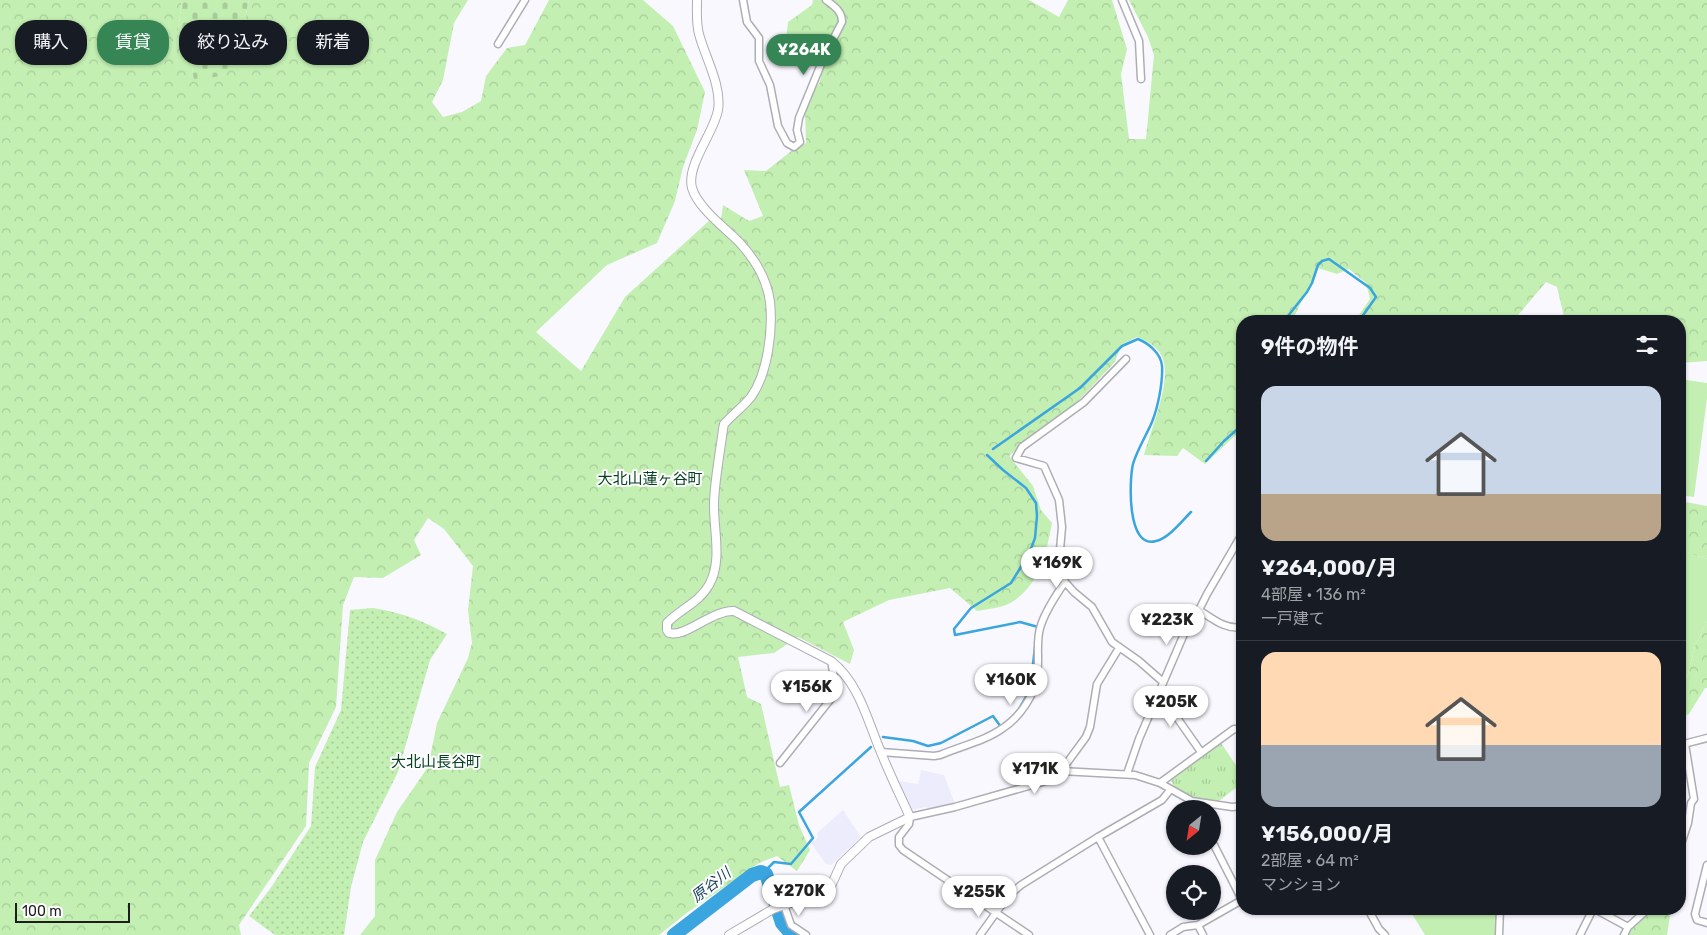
<!DOCTYPE html>
<html lang="ja">
<head>
<meta charset="utf-8">
<style>
	body { margin:0; font-family:Rubik,"Noto Sans JP",sans-serif; background:#242831; color:#f1f3f6; height:100vh; display:flex; flex-direction:column; font-size:19px; white-space:nowrap }
	* { box-sizing:border-box; margin:0 }
	p { font-size:16px; color:#9ea1a6 }
	.icon { flex:none; width:28px; height:28px; fill:none; stroke:currentColor; stroke-width:2; stroke-linecap:round; stroke-linejoin:round }
	.map { position:relative; flex:1; overflow:hidden }
	.details { position:absolute; left:1236px; top:315px; width:450px; height:600px; display:flex; flex-direction:column; background:#171b24; border-radius:20px; box-shadow:0 1px 4px #0004 }
	.details>* { flex:none }
	.hud { position:absolute; left:15px; top:20px; width:475px; height:45px; display:flex; gap:10px }
	.needle { width:32px; rotate:210deg }
	.tools { position:absolute; left:1166px; top:800px; display:grid; gap:10px }
	.tools a { display:grid; place-items:center; width:55px; height:55px; border-radius:50%; background:#171b24; box-shadow:0 1px 4px #0004; font-size:25px }
	.scale { position:absolute; left:15px; bottom:12px; width:115px; box-sizing:border-box; padding-left:5px; border:2px solid #1e1e21; border-top:0; font-size:14px; line-height:18px; white-space:nowrap; color:#1e1e21; -webkit-text-stroke:4px #fff; paint-order:stroke }
	.price { position:absolute; translate:-50% -42px; padding:0 11px; border-radius:18px; background:#fff; color:#222; font-size:16px; line-height:32px; filter:drop-shadow(0 1px 2px #0008) }
	.price::after { content:''; position:absolute; left:50%; top:30px; width:15px; height:11px; margin-left:-8px; background:inherit; clip-path:polygon(0 0,100% 0,50% 100%) }
	.price.on { background:#368555; color:#fff }
	ul { padding:0; list-style:none }
	li { display:grid; align-content:center; gap:10px; height:265px; padding:0 25px }
	li+li { border-top:1px solid #363941 }
	li span { display:grid; place-items:center; height:155px; border-radius:15px; color:#555 }
	li>.icon { margin-inline-start:auto }
	span .icon { width:90px; height:90px; fill:#fffc; stroke-width:1 }
	li b { font-size:21px }
	h2 { display:flex; justify-content:space-between; align-items:center; height:60px; padding:0 25px; font-size:21px }
	.chip { padding:0 18px; border-radius:20px; background:#171b24; box-shadow:0 1px 4px #0004; font-size:18px; line-height:45px }
	.chip.on { background:#368555; color:#fff }
	.map>svg:first-child { display:block }
</style>
</head>
<body>
<div class="map">
<svg width="1707" height="935" viewBox="0 0 1707 935">
	<defs>
		<pattern id="grass-dots" width="8" height="8" patternUnits="userSpaceOnUse" patternTransform="scale(1.25)"><rect width="8" height="8" fill="#c3efb2"/><path d="M2 2h.1M6 6h.1" fill="none" stroke="#a7cc99" stroke-width="1.8" stroke-linecap="round"/></pattern>
		<pattern id="forest-crowns" width="20" height="18" patternUnits="userSpaceOnUse" patternTransform="scale(1.25)"><rect width="20" height="18" fill="#c3efb2"/><path d="M2 6a3 3 0 1 1 6 0M12 15a3 3 0 1 1 6 0" fill="none" stroke="#a7cc99"/></pattern>
		<pattern id="cemetery-stones" width="16" height="16" patternUnits="userSpaceOnUse" patternTransform="scale(1.25)"><rect width="16" height="16" fill="#c3efb2"/><path d="M2 7V4a2 2 0 0 1 4 0v3zM10 15v-3a2 2 0 0 1 4 0v3z" fill="#a7cc99"/></pattern>
		<pattern id="park-tufts" width="24" height="20" patternUnits="userSpaceOnUse" patternTransform="scale(1.25)"><rect width="24" height="20" fill="#c3efb2"/><path d="M3 7l-1-3M5 7V3M7 7l1-3M15 17l-1-3M17 17v-4M19 17l1-3" fill="none" stroke="#a7cc99"/></pattern>
	</defs>
	<rect width="100%" height="100%" fill="#f9f8ff"/>
	<path fill="#edecfc" d="M921,770L944,775L955,804L932,809L925,807L912,810L899,781L918,784Z
		M843,810L861,837L831,865L826,864L811,843L818,838L817,833Z"/>
	<path fill="url(#grass-dots)" d="M373,608C403,613 421,620 447,634L430,660L398,772L363,842L351,887L344,935H275L249,916L270,889L311,826L315,767L341,710L350,610Z"/>
	<path fill="url(#forest-crowns)" d="M0,0H182L177,38L189,47L194,80L237,56L249,0H468L454,23L443,80L432,102L443,117L462,112L481,101L486,76L507,48L525,45L549,0H643L673,26L705,92L697,130L683,167L675,201L657,243L607,265L536,332L581,371L625,297L710,220L721,219L723,205L749,221L763,216L744,170L766,171L790,152L806,143L805,110L810,95L820,82L822,65L828,52L809,43L786,40L788,22L812,5L813,0H1029L1059,17L1068,0H1112L1127,49L1121,74L1129,139H1146L1154,55L1148,37L1129,0H1707V361L1680,363V321H1565L1557,287L1546,282L1513,321H1355L1370,299L1366,283L1349,269L1337,274L1318,268L1292,321H1242V429L1205,464L1183,448L1177,456L1144,455C1151,429 1171,384 1163,359C1159,347 1147,341 1137,337L1121,345L1115,362L1079,400L1009,456L1033,486L1041,510L1052,523C1046,554 1040,584 1012,602C1002,608 988,609 977,611L950,588L889,600L843,622L854,650L850,664L798,637L774,653L738,657L747,697L761,704L780,787L789,785L799,825L810,850L797,871L777,856L759,863L688,912L659,935H360L375,916V860L397,812L428,767L437,723L468,658L472,643L468,610L473,566L444,529L428,518L414,540L421,555L383,578L354,577L343,605L336,707L309,763L306,826L239,925L241,935H0Z
		M1680,501L1707,506V559L1680,551Z
		M1707,621V688H1705L1689,714L1680,717V676L1687,678L1695,646Z
		M1651,909H1658L1670,916L1667,935H1627Z"/>
	<path fill="url(#cemetery-stones)" d="M182,0H249L237,56L225,75L194,81L189,47L177,38Z"/>
	<path fill="url(#park-tufts)" d="M1221,743L1242,774V783L1219,801C1203,799 1177,796 1170,779Z"/>
	<path fill="#c3efb2" d="M1680,379L1707,383V398L1694,497L1680,495Z
		M1680,551L1707,559V621L1695,646L1687,678L1680,676Z
		M1409,909H1497L1496,935H1425Z"/>
	<g fill="none" stroke-linecap="round" stroke-linejoin="round">
		<path stroke="#3ba5df" stroke-width="2.5" d="M1284,321L1307,292L1312,283L1318,265L1322,261L1329,259L1370,288L1376,297L1359,321
			M993,449L1080,388L1122,346L1138,339C1148,343 1161,353 1162,366C1163,382 1158,407 1152,422C1146,436 1137,450 1133,464C1129,481 1127,550 1156,541C1169,538 1182,521 1191,512
			M987,455L1003,470L1026,488L1036,503L1037,516L1035,538L1029,554L1011,583L971,608L954,629L955,635L1020,622L1038,627
			M1206,461L1224,441L1242,425
			M1019,709L1030,690L1035,647
			M883,737L913,741L928,746L941,743L993,716L1001,727
			M764,872L774,862L791,864L813,838L799,812L871,747"/>
		<path stroke="#3ba5df" stroke-width="14" d="M674,935L752,875L761,872L766,874L782,923L792,935"/>
		<defs>
			<path id="minor" d="M743,0L747,22L759,38V61L770,85L778,126L787,143L794,147L800,142L797,130L799,118L824,57L842,22C842,11 834,6 826,0
				M1122,0L1139,41L1141,79
				M498,44L525,0
				M1126,359L1084,402L1022,447L1016,458L1044,466L1059,500L1062,527L1059,561L1060,568L1065,582L1074,592L1092,607L1112,642L1139,661L1163,682
				M1199,610C1213,619 1226,630 1242,627
				M1159,692L1201,752
				M1680,745L1707,738
				M881,752L934,756L940,755C961,746 985,741 1003,728C1020,717 1035,695 1037,675C1040,658 1035,641 1041,625C1046,610 1056,595 1065,582
				M780,763L834,695L836,688L831,661
				M1061,771L1086,737L1090,727L1097,684L1119,648
				M1127,774L1139,739L1184,634L1199,610L1207,594L1242,534
				M1160,783L1234,729L1242,730
				M1098,837L1150,935
				M1212,841L1242,900
				M1680,847L1688,823L1691,803L1694,799L1685,744
				M1707,865L1695,914L1697,920L1707,923
				M784,905L791,925L806,935
				M1368,909L1379,929L1385,935
				M1595,909L1628,927L1648,909
				M1198,925L1203,935
				M980,935L1008,896L1021,885L1098,837L1162,800L1170,790
				M1029,935L903,850L899,845V837L909,824L910,817L955,807L1046,781L1061,771L1135,775L1160,783L1192,801L1232,807L1242,806
				M1170,935L1183,927L1198,925L1242,900
				M1499,935L1500,909
				M1580,935L1593,909
				M1624,935L1628,927"/>
			<path id="tertiary" d="M697,0C697,11 696,23 699,34C705,57 722,86 718,110C714,133 686,165 692,188C698,208 725,228 739,242C754,258 767,279 770,302C773,330 768,373 751,397C743,407 733,414 724,424L723,429C720,453 715,478 714,502C713,528 723,561 709,585C699,603 680,609 667,623V630L669,633C685,638 712,610 734,611L831,661C859,683 867,719 880,750C889,773 900,795 910,817L869,837L841,864L831,886L824,892L773,909L729,935"/>
		</defs>
		<use href="#minor" stroke="#adadb5" stroke-width="9"/>
		<use href="#tertiary" stroke="#adadb5" stroke-width="10"/>
		<use href="#minor" stroke="#fff" stroke-width="6"/>
		<use href="#tertiary" stroke="#fff" stroke-width="8"/>
	</g>
	<g text-anchor="middle" dominant-baseline="central" stroke-width="4" stroke-linejoin="round" paint-order="stroke">
		<g font-size="15" fill="#064222" stroke="#fff">
			<text x="650" y="479">大北山蓮ヶ谷町</text>
			<text x="436" y="762">大北山長谷町</text>
		</g>
		<g font-size="15" font-style="italic" fill="#143f57" stroke="#fff">
			<text transform="translate(711 885) rotate(-38)">原谷川</text>
		</g>
	</g>
</svg>
<div class="tools">
<a><svg class="needle" viewBox="-14 -14 28 28"><path d="M0-13l5 13h-10z" fill="#e53935"/><path d="M0 13l5-13h-10z" fill="#9ea1a6"/></svg></a>
<a><svg class="icon" aria-label="locate" viewBox="0 0 24 24"><circle cx="12" cy="12" r="6"/><path d="M12 2v4M12 18v4M2 12h4M18 12h4"/></svg></a>
</div>
<div class="scale">100 m</div>
<b class="price on" style="left:804px;top:76px">¥264K</b>
<b class="price" style="left:1057px;top:589px">¥169K</b>
<b class="price" style="left:1167px;top:646px">¥223K</b>
<b class="price" style="left:1011px;top:706px">¥160K</b>
<b class="price" style="left:807px;top:713px">¥156K</b>
<b class="price" style="left:1171px;top:728px">¥205K</b>
<b class="price" style="left:1035px;top:795px">¥171K</b>
<b class="price" style="left:799px;top:917px">¥270K</b>
<b class="price" style="left:979px;top:918px">¥255K</b>
<div class="hud">
<a class="chip">購入</a>
<a class="chip on">賃貸</a>
<a class="chip">絞り込み</a>
<a class="chip">新着</a>
</div>
<section class="details">
<h2>9件の物件<svg class="icon" aria-label="filters" viewBox="0 0 24 24"><path d="M4 7h16M4 17h16"/><circle cx="9" cy="7" r="2"/><circle cx="15" cy="17" r="2"/></svg></h2>
<ul>
<li><span style="background:linear-gradient(#c9d6e8 70%,#b9a48a 0)"><svg class="icon" aria-label="home" viewBox="0 0 24 24"><path d="M3 11l9-7 9 7M6 9v11h12V9"/></svg></span><div><b>¥264,000/月</b><p>4部屋 · 136 m²</p><p>一戸建て</p></div></li>
<li><span style="background:linear-gradient(#ffd9b3 60%,#9aa5b1 0)"><svg class="icon" aria-label="home" viewBox="0 0 24 24"><path d="M3 11l9-7 9 7M6 9v11h12V9"/></svg></span><div><b>¥156,000/月</b><p>2部屋 · 64 m²</p><p>マンション</p></div></li>
</ul>
</section>
</div>
</body>
</html>
